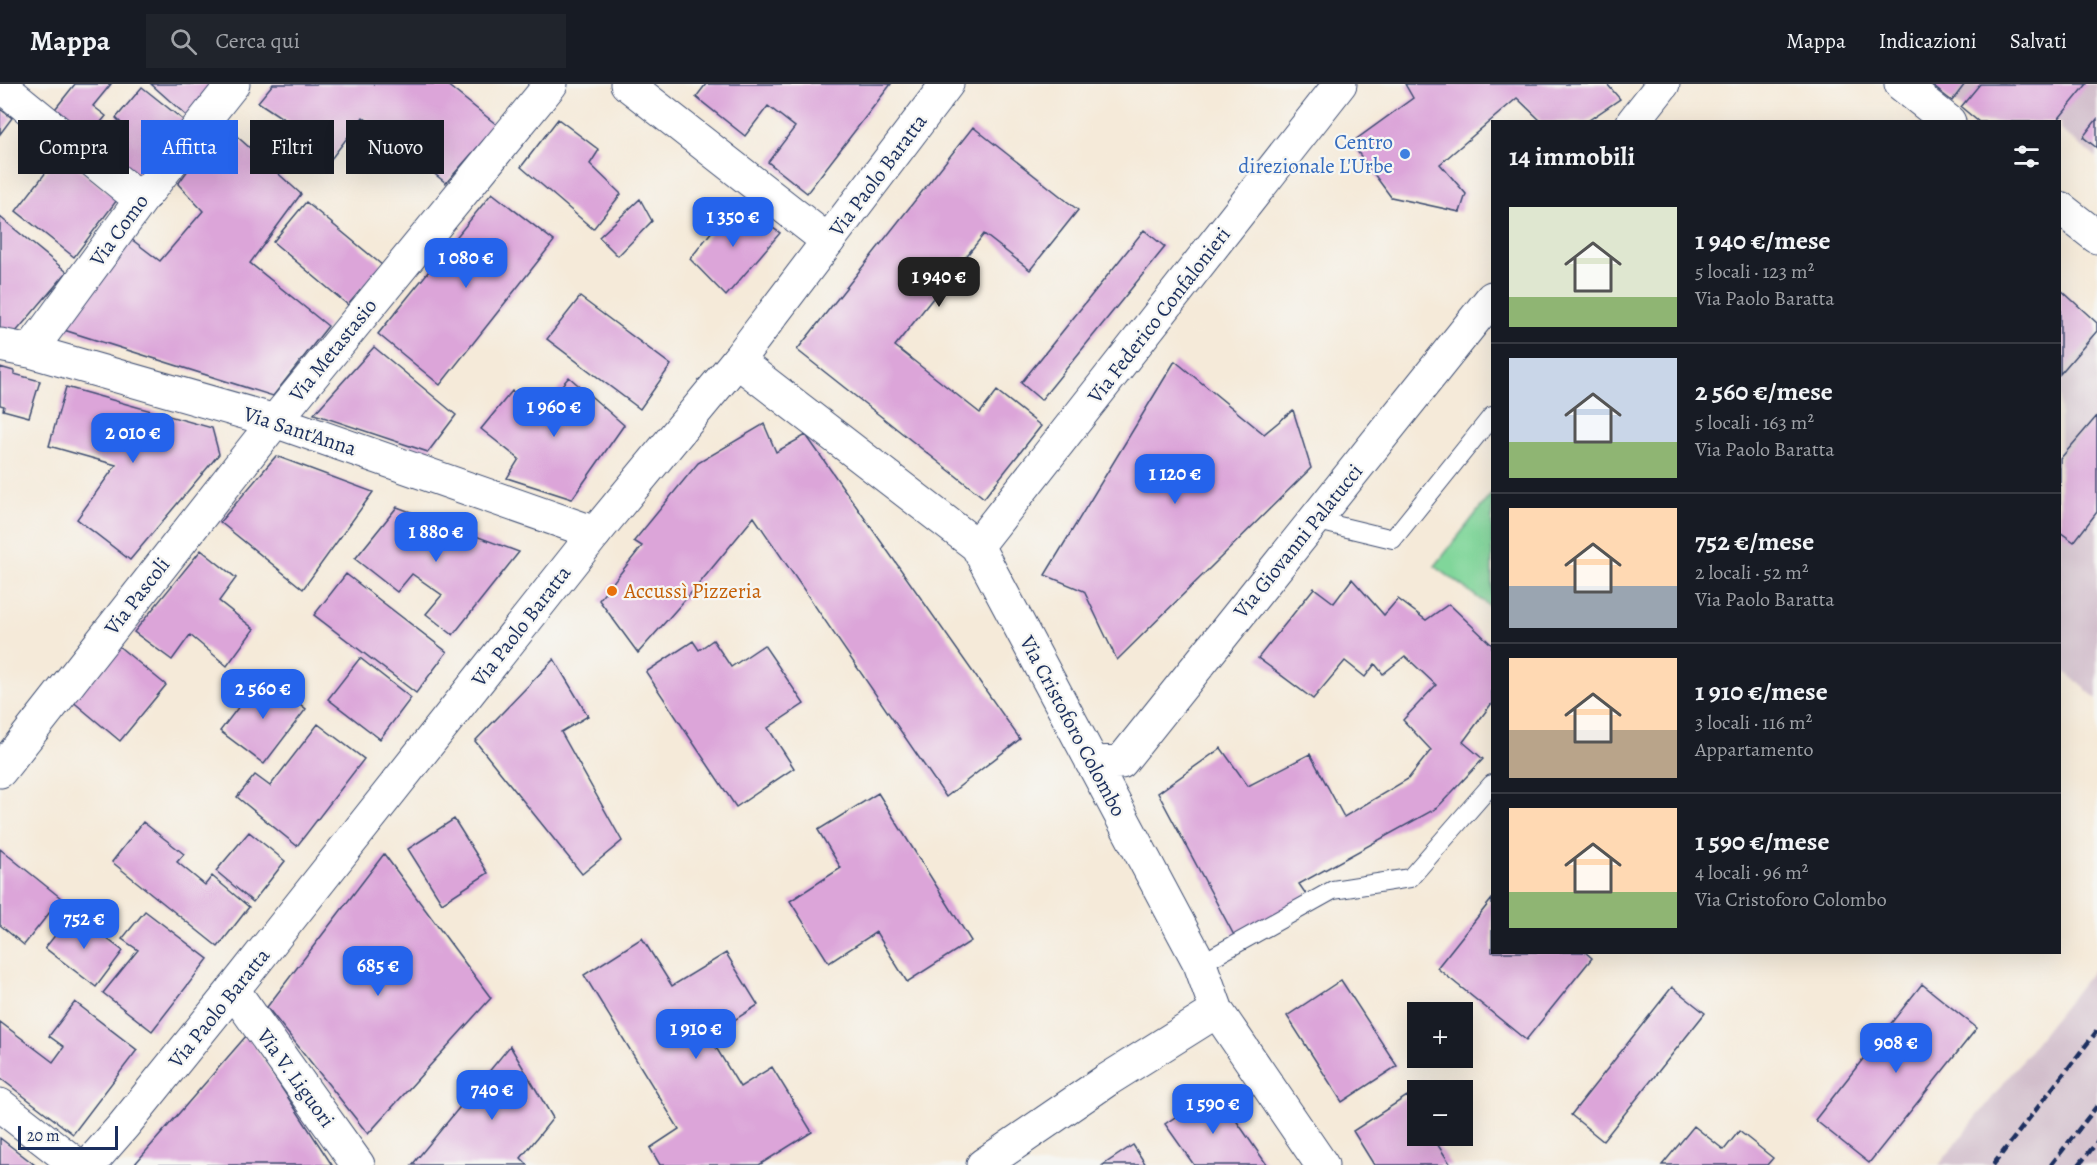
<!DOCTYPE html>
<html lang="it">
<head>
<meta charset="utf-8">
<style>
	body { margin:0; font-family:Alegreya,serif; background:#20242c; color:#f1f3f6; height:100vh; display:flex; flex-direction:column; font-size:22px; white-space:nowrap }
	* { box-sizing:border-box; margin:0 }
	p { font-size:20px; color:#9ea1a6 }
	.icon { flex:none; width:33px; height:33px; fill:none; stroke:currentColor; stroke-width:2; stroke-linecap:round; stroke-linejoin:round }
	.map { position:relative; flex:1; overflow:hidden }
	.sheet { position:absolute; left:1491px; top:36px; width:570px; height:834px; display:flex; flex-direction:column; background:#171b24; border-radius:0px; box-shadow:0 6px 24px #0002 }
	.sheet>* { flex:none }
	.hud { position:absolute; left:18px; top:36px; width:570px; height:54px; display:flex; gap:12px }
	.tools { position:absolute; left:1407px; top:918px; display:grid; gap:12px }
	.tools a { display:grid; place-items:center; width:66px; height:66px; border-radius:0px; background:#171b24; box-shadow:0 6px 24px #0002; font-size:30px }
	.scale { position:absolute; left:18px; bottom:15px; width:100px; box-sizing:border-box; padding-left:6px; border:3px solid #1b2f5e; border-top:0; font-size:16px; line-height:21px; white-space:nowrap; color:#1b2f5e; -webkit-text-stroke:4px #f6f6f2; paint-order:stroke }
	.price { position:absolute; translate:-50% -51px; padding:0 14px; border-radius:12px; background:#2563eb; color:#fff; font-size:20px; line-height:39px; filter:drop-shadow(0 2px 3px #0008) }
	.price::after { content:''; position:absolute; left:50%; top:36px; width:18px; height:14px; margin-left:-9px; background:inherit; clip-path:polygon(0 0,100% 0,50% 100%) }
	.price.on { background:#222; color:#fff }
	ul { padding:0; list-style:none }
	li { display:flex; align-items:center; gap:18px; height:150px; padding:0 18px }
	li+li { border-top:2px solid #363941 }
	li span { display:grid; place-items:center; flex:none; width:168px; height:120px; border-radius:0px; color:#555 }
	li>.icon { margin-inline-start:auto }
	span .icon { width:72px; height:72px; fill:#fffc; stroke-width:1 }
	li b { font-size:26px }
	h2 { display:flex; justify-content:space-between; align-items:center; height:72px; padding:0 18px; font-size:26px }
	.pill { padding:0 21px; border-radius:0px; background:#171b24; box-shadow:0 6px 24px #0002; font-size:21px; line-height:54px }
	.pill.on { background:#2563eb; color:#fff }
	header { display:flex; align-items:center; gap:36px; box-sizing:border-box; height:84px; padding:0 30px; background:#171b24; border-bottom:2px solid #363941 }
	header strong { font-size:28px }
	nav { display:flex; gap:33px; margin-inline-start:auto; font-size:21px }
	.search { width:420px; height:54px; background:#20242c; display:flex; align-items:center; gap:15px; box-sizing:border-box; padding:0 21px; border-radius:0px; color:#9ea1a6; font-size:22px }
	.map>svg:first-child { display:block }
</style>
</head>
<body>
<header>
<strong>Mappa</strong>
<div class="search"><svg class="icon" aria-label="search" viewBox="0 0 24 24"><circle cx="10" cy="10" r="6"/><path d="M15 15l6 6"/></svg>Cerca qui</div>
<nav><a>Mappa</a><a>Indicazioni</a><a>Salvati</a></nav>
</header>
<div class="map">
<svg width="2097" height="1081" viewBox="0 0 2097 1081">
	<rect width="100%" height="100%" fill="#f6f6f2"/>
	<filter id="ink" filterUnits="userSpaceOnUse"><feTurbulence type="fractalNoise" baseFrequency=".0167" numOctaves="2"/><feDisplacementMap in="SourceGraphic" scale="12" xChannelSelector="R" yChannelSelector="G"/><feConvolveMatrix kernelMatrix="1 2 1 2 8 2 1 2 1" color-interpolation-filters="sRGB"/></filter>
	<filter id="wash" filterUnits="userSpaceOnUse"><feTurbulence type="fractalNoise" baseFrequency=".008" numOctaves="4" result="noise"/><feDisplacementMap in="SourceGraphic" scale="24" xChannelSelector="R" yChannelSelector="G"/><feGaussianBlur stdDeviation="1.35" result="paint"/><feColorMatrix in="noise" values="0 0 0 0 0 0 0 0 0 0 0 0 0 0 0 0 0 1.4 0 .05"/><feComposite in="paint" operator="in"/></filter>
	<g filter="url(#wash)">
		<rect width="100%" height="100%" fill="#f5ead9"/>
		<path fill="#d1bdcb" d="M1930,0H2097V74L2060,46V38L1979,37Z
			M2097,247V615L2060,584V290Z
			M2097,881V1081H1939Z"/>
		<path fill="#80d69a" stroke="#4e827c" stroke-width="1.5" d="M1492,409V524L1435,482Z"/>
		<g id="blocks">
			<path fill="#dca5d9" d="M75,0H111L93,22L106,32L86,56L52,29Z
				M151,0H214L188,33Z
				M273,0H446L497,41L446,99L363,33L328,79L304,62L311,53L258,18Z
				M706,0H891L807,109L768,78L795,43L768,22L745,52L696,13Z
				M1405,0H1607L1620,15L1586,38H1542L1517,14L1440,80L1466,110L1460,128L1391,113L1351,59L1413,14Z
				M1930,0H1965L1952,17Z
				M1980,0H2087L2056,38H1979L1961,23Z
				M142,3L187,39L138,96L98,64L121,39L116,34Z
				M0,25L12,34L0,50Z
				M558,35L599,66L590,80L621,110L593,145L521,83Z
				M2097,35V64L2083,53Z
				M222,39L301,110L250,179L328,242L273,312L64,246L131,155L160,177L203,127L178,100Z
				M973,43L1078,126L1030,186L984,150L895,262L980,329L997,307L1041,342L984,414L797,266Z
				M60,70L117,116L74,173L16,127Z
				M492,109L554,157L440,301L378,250Z
				M640,115L652,137L618,172L599,153Z
				M306,118L382,181L348,221L273,158Z
				M735,118L780,149L726,212L690,175Z
				M0,133L67,188L15,249L0,245Z
				M1144,146L1165,163L1041,316L1021,299Z
				M2060,205L2097,239V247L2060,290Z
				M580,213L671,281L640,325L547,255Z
				M374,263L456,331L428,368L314,330Z
				M1175,277L1264,350L1293,326L1311,384L1117,576L1084,507L1045,491Z
				M0,283L14,287V290L40,297L29,333L3,326L4,322L0,321Z
				M569,293L624,341L572,415L507,394L519,375L481,345L512,307L541,325Z
				M66,303L212,344L219,370L130,476L77,435L116,381L49,362Z
				M2097,332V428L2074,458L2060,448V375Z
				M764,340L776,368L806,351L1020,655L946,713L754,433L698,501L638,569L599,516L642,462L634,457L698,379Z
				M276,372L373,408L303,505L220,438Z
				M397,423L519,468L453,551L426,530L442,511L412,490L397,508L355,475Z
				M201,466L236,494L219,517L254,545L227,582L190,551L172,576L134,548Z
				M346,490L447,568L416,609L314,531Z
				M1352,495L1384,531L1398,515L1426,536L1449,520L1492,561V619L1463,658L1483,675L1437,724L1299,800L1308,813L1236,855L1158,709L1221,664L1248,702L1310,670L1344,733L1408,695L1431,666L1403,636L1436,601L1405,572L1383,590L1375,580L1365,593L1345,577L1313,615L1258,574L1314,504L1334,519Z
				M713,556L731,583L764,561L804,620L768,644L794,684L736,723L646,588L693,557L699,566Z
				M116,560L166,601L120,657L71,616Z
				M360,574L411,614L380,655L328,615Z
				M554,575L588,632L561,648L622,757L582,790L475,657Z
				M263,591L306,625L264,680L220,647Z
				M318,640L364,675L297,762L237,713L255,691L270,702Z
				M878,709L971,857L907,898L876,848L829,879L790,817L841,784L818,746Z
				M454,735L488,789L442,819L408,765Z
				M143,738L184,770L177,778L205,801L212,792L249,823L218,863L112,778Z
				M249,748L285,777L253,818L216,787Z
				M0,765L61,814L24,861L0,841Z
				M384,770L491,914L368,1050L267,923Z
				M1492,815V868H1585L1592,874L1526,956L1437,884Z
				M145,827L208,875L152,947L103,909L138,866L122,855Z
				M73,829L123,867L96,903L45,864Z
				M642,854L672,902L726,869L758,921L709,952L740,1003L772,983L812,1048L759,1081H660L650,1064L679,1045L584,891Z
				M1341,896L1397,982L1342,1018L1287,932Z
				M1922,900L1977,944L1869,1079L1815,1036Z
				M1672,903L1705,929L1603,1057L1571,1031Z
				M75,918L137,966L73,1050L0,994V938L53,978L64,963L49,952Z
				M247,951L332,1081H134Z
				M510,962L553,1034L521,1074L528,1081H412Z
				M1215,1006L1267,1081H1194L1165,1040Z
				M1407,1012L1418,1028V1052H1432L1451,1081H1374L1353,1047Z
				M1694,1042L1724,1066L1739,1047L1773,1074L1767,1081H1662Z
				M0,1054L35,1081H0Z
				M1133,1061L1146,1081H1103Z"/>
		</g>
	</g>
	<g filter="url(#ink)">
		<use href="#blocks" fill-opacity="0" stroke="#3c4b70" stroke-width="1.5"/>
		<g fill="none" stroke-linecap="round" stroke-linejoin="round">
			<defs>
				<path id="service" d="M1314,436L1393,455L1492,332
					M1200,880L1333,806L1410,794L1492,700"/>
				<path id="minor" d="M627,0L828,157
					M1901,0L1949,38
					M0,1L141,116
					M1633,38L1663,0
					M2060,124L2097,153
					M0,261L30,267L275,337L595,449
					M30,267L141,116L233,0
					M737,277L977,462L1200,880L1217,927L1322,1081
					M977,462L1340,0
					M1092,679L1121,678L1492,214
					M0,687L275,337L551,0
					M233,906L358,1081
					M983,1081L1107,996L1217,927"/>
				<path id="tertiary" d="M0,1021L77,1081"/>
				<path id="secondary" d="M89,1081L124,1041L233,906L595,449L737,277L947,0"/>
			</defs>
			<use href="#service" stroke="#3c4b70" stroke-width="20"/>
			<use href="#minor" stroke="#3c4b70" stroke-width="35"/>
			<use href="#tertiary" stroke="#3c4b70" stroke-width="35"/>
			<use href="#secondary" stroke="#3c4b70" stroke-width="35"/>
			<use href="#service" stroke="#fff" stroke-width="18"/>
			<use href="#minor" stroke="#fff" stroke-width="33"/>
			<use href="#tertiary" stroke="#fff" stroke-width="33"/>
			<use href="#secondary" stroke="#fff" stroke-width="33"/>
			<path stroke="#1b2f5e" stroke-width="4.5" stroke-dasharray="9 4.5" stroke-linecap="butt" d="M1993,1081L2097,947
				M2051,1081L2097,1022
				M2079,1081L2097,1058"/>
		</g>
	</g>
	<circle fill="#3f7fe0" stroke="#f6f6f2" stroke-width="2" cx="1405" cy="70" r="6"/>
	<circle fill="#e8710a" stroke="#f6f6f2" stroke-width="2" cx="612" cy="507" r="6"/>
	<g text-anchor="middle" dominant-baseline="central" stroke-width="4.5" stroke-linejoin="round" paint-order="stroke">
		<g font-size="21" fill="#366cbe" stroke="#f6f6f2" text-anchor="end">
			<text x="1393" y="58">Centro<tspan x="1393" dy="24">direzionale L'Urbe</tspan></text>
		</g>
		<g font-size="21" fill="#1b2f5e" stroke="#f6f6f2">
			<text transform="translate(878 91) rotate(-53)">Via Paolo Baratta</text>
			<text transform="translate(119 146) rotate(-54)">Via Como</text>
			<text transform="translate(1159 231) rotate(-52)">Via Federico Confalonieri</text>
			<text transform="translate(333 266) rotate(-51)">Via Metastasio</text>
			<text transform="translate(300 347) rotate(18)">Via Sant'Anna</text>
			<text transform="translate(1298 457) rotate(-51)">Via Giovanni Palatucci</text>
			<text transform="translate(137 512) rotate(-52)">Via Pascoli</text>
			<text transform="translate(521 542) rotate(-52)">Via Paolo Baratta</text>
			<text transform="translate(1073 642) rotate(62)">Via Cristoforo Colombo</text>
			<text transform="translate(219 924) rotate(-51)">Via Paolo Baratta</text>
			<text transform="translate(296 994) rotate(54)">Via V. Liguori</text>
		</g>
		<g font-size="21" fill="#c56008" stroke="#f6f6f2" text-anchor="start">
			<text x="624" y="507">Accussì Pizzeria</text>
		</g>
	</g>
</svg>
<div class="tools">
<a>+</a>
<a>−</a>
</div>
<div class="scale">20 m</div>
<b class="price" style="left:733px;top:164px">1 350 €</b>
<b class="price" style="left:466px;top:205px">1 080 €</b>
<b class="price on" style="left:939px;top:224px">1 940 €</b>
<b class="price" style="left:554px;top:354px">1 960 €</b>
<b class="price" style="left:133px;top:380px">2 010 €</b>
<b class="price" style="left:1175px;top:421px">1 120 €</b>
<b class="price" style="left:436px;top:479px">1 880 €</b>
<b class="price" style="left:263px;top:636px">2 560 €</b>
<b class="price" style="left:84px;top:866px">752 €</b>
<b class="price" style="left:378px;top:913px">685 €</b>
<b class="price" style="left:696px;top:976px">1 910 €</b>
<b class="price" style="left:1896px;top:990px">908 €</b>
<b class="price" style="left:492px;top:1037px">740 €</b>
<b class="price" style="left:1213px;top:1051px">1 590 €</b>
<div class="hud">
<a class="pill">Compra</a>
<a class="pill on">Affitta</a>
<a class="pill">Filtri</a>
<a class="pill">Nuovo</a>
</div>
<section class="sheet">
<h2>14 immobili<svg class="icon" aria-label="filters" viewBox="0 0 24 24"><path d="M4 7h16M4 17h16"/><circle cx="9" cy="7" r="2"/><circle cx="15" cy="17" r="2"/></svg></h2>
<ul>
<li><span style="background:linear-gradient(#dfe7d0 75%,#8fb573 0)"><svg class="icon" aria-label="home" viewBox="0 0 24 24"><path d="M3 11l9-7 9 7M6 9v11h12V9"/></svg></span><div><b>1 940 €/mese</b><p>5 locali · 123 m²</p><p>Via Paolo Baratta</p></div></li>
<li><span style="background:linear-gradient(#c9d6e8 70%,#8fb573 0)"><svg class="icon" aria-label="home" viewBox="0 0 24 24"><path d="M3 11l9-7 9 7M6 9v11h12V9"/></svg></span><div><b>2 560 €/mese</b><p>5 locali · 163 m²</p><p>Via Paolo Baratta</p></div></li>
<li><span style="background:linear-gradient(#ffd9b3 65%,#9aa5b1 0)"><svg class="icon" aria-label="home" viewBox="0 0 24 24"><path d="M3 11l9-7 9 7M6 9v11h12V9"/></svg></span><div><b>752 €/mese</b><p>2 locali · 52 m²</p><p>Via Paolo Baratta</p></div></li>
<li><span style="background:linear-gradient(#ffd9b3 60%,#b9a48a 0)"><svg class="icon" aria-label="home" viewBox="0 0 24 24"><path d="M3 11l9-7 9 7M6 9v11h12V9"/></svg></span><div><b>1 910 €/mese</b><p>3 locali · 116 m²</p><p>Appartamento</p></div></li>
<li><span style="background:linear-gradient(#ffd9b3 70%,#8fb573 0)"><svg class="icon" aria-label="home" viewBox="0 0 24 24"><path d="M3 11l9-7 9 7M6 9v11h12V9"/></svg></span><div><b>1 590 €/mese</b><p>4 locali · 96 m²</p><p>Via Cristoforo Colombo</p></div></li>
</ul>
</section>
</div>
</body>
</html>
